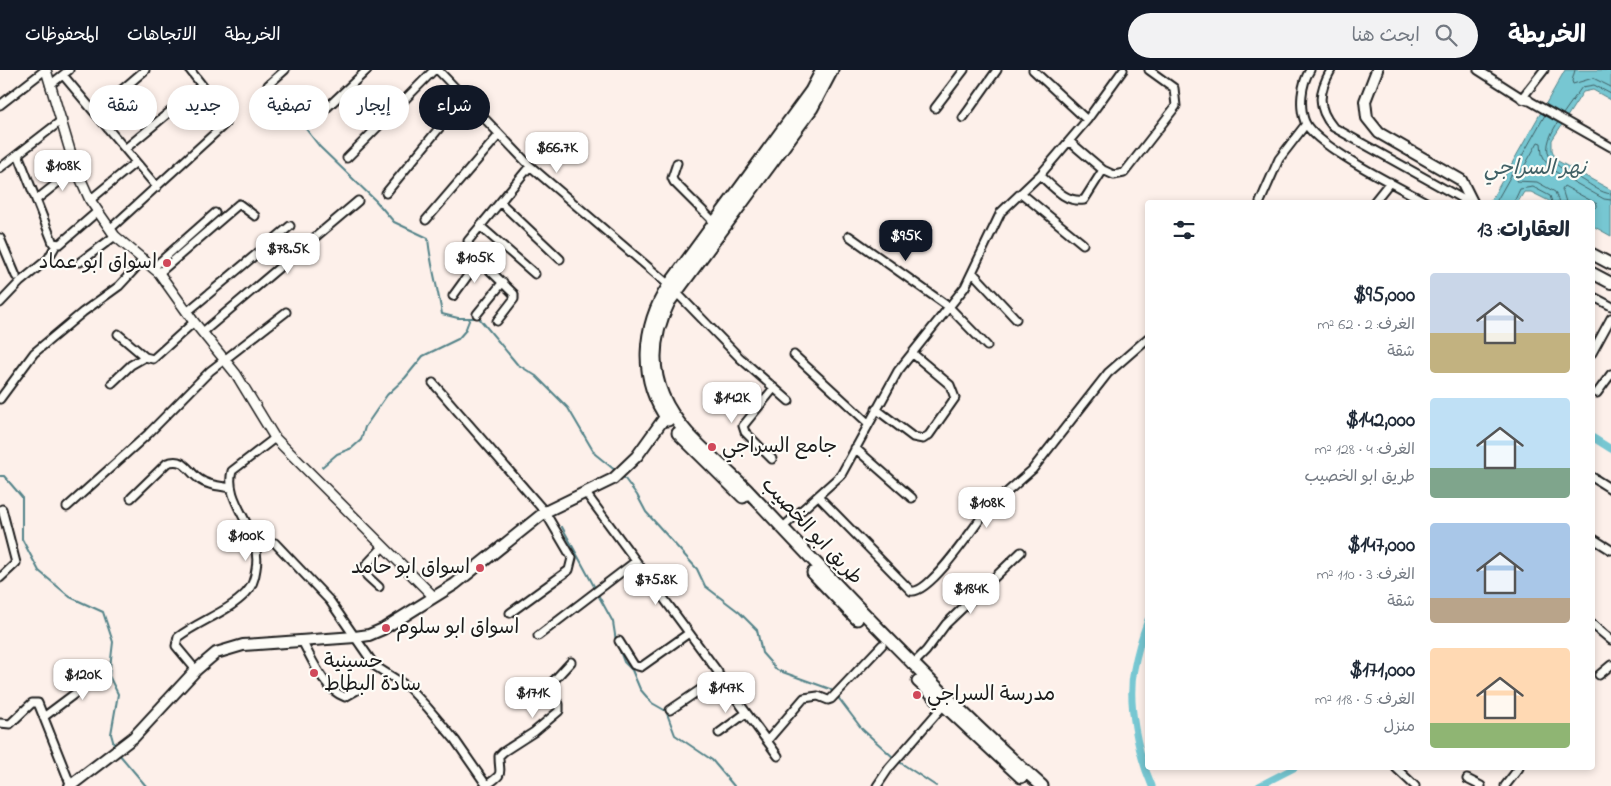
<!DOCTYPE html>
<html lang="ar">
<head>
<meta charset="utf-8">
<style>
	body { margin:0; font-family:"Indie Flower","Playpen Sans Arabic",sans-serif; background:#f2f2f3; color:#1f2937; direction:rtl; height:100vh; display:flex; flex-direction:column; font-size:19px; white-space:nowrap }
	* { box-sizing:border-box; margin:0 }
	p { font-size:16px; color:#747a83 }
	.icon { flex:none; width:28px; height:28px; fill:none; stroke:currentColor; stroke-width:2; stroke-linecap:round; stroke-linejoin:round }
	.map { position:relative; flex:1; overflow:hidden; direction:ltr }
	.side { position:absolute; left:1145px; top:130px; width:450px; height:570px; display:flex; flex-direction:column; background:#fff; border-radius:5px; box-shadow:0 2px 8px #0003; direction:rtl }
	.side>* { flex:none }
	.top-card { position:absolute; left:15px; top:15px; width:475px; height:45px; direction:rtl; display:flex; gap:10px }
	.price { position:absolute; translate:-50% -42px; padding:0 11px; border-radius:10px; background:#fff; color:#222; font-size:16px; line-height:32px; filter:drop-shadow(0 1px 2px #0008) }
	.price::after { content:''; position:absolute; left:50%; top:30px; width:15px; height:11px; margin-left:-8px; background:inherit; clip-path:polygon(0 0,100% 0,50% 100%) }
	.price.active { background:#111827; color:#fff }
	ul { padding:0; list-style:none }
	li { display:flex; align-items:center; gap:15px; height:125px; padding:0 25px }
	li span { display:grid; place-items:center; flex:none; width:140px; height:100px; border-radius:5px; color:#555 }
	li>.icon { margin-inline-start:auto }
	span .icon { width:60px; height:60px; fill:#fffc; stroke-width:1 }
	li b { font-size:21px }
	h2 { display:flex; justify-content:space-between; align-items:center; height:60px; padding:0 25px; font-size:21px }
	.chip { padding:0 18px; border-radius:22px; background:#fff; box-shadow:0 2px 8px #0003; font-size:18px; line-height:45px }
	.chip.active { background:#111827; color:#fff }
	header { display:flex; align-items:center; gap:30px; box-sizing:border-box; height:70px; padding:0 25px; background:#111827; color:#fff }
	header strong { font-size:24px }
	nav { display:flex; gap:28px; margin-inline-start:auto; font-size:18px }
	.search { width:350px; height:45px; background:#f2f2f3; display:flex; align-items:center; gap:12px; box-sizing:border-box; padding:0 18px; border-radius:28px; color:#747a83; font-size:19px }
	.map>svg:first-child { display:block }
</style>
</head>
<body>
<header>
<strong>الخريطة</strong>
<div class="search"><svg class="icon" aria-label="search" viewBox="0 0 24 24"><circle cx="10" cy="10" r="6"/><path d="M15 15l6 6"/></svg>ابحث هنا</div>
<nav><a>الخريطة</a><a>الاتجاهات</a><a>المحفوظات</a></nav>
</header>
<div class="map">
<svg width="1611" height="716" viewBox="0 0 1611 716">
	<rect width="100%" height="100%" fill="#fdf0ea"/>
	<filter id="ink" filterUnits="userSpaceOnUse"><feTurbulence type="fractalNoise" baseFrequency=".02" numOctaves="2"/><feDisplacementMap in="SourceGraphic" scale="10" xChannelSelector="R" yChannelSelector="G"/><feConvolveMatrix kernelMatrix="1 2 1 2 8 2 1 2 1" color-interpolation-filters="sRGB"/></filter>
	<g filter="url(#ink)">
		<path fill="#77c7d2" stroke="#538389" d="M1565,0H1611V30L1593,20L1583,22L1552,70V80L1556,90L1611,120V166L1593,156L1592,132H1551L1531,122H1524L1518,132H1490Z"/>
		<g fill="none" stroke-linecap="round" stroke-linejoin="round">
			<path stroke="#406065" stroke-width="1" d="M1575,0L1572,11L1573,14L1593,8L1611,17
				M1563,44L1582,17L1594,15L1611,24
				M1558,52C1535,88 1553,94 1583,110C1591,115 1601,123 1611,124
				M1496,132L1545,45
				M1514,132L1520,119L1533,117L1550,126L1552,132
				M1559,132L1555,122L1537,112L1516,111L1538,72L1541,73L1542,84L1549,98L1604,129L1611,130
				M1566,132L1562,119L1564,116L1597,134V137L1592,138"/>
			<path stroke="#538389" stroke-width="2" d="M285,41L306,59L320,77L376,131L394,152L428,168C430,193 438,219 442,244L458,248H479L517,294L536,306L568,338L595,384L616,401
				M322,397L337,384L352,378L361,370L365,357L387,325L405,308L423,286L458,269L465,261L470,248
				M622,405L637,425L646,442L697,499L705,516L739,542L757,560L762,583L777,600L830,619L834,623
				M0,406H4L22,427V469L39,501L70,527L103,542L113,572L109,606L118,624L111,664L115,678
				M562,457L595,518
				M597,523L613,552L616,571L624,592L632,600L640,619L652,633L666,641L675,665L712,690L734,716
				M837,626L862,659L894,688
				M119,684L146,716
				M898,691L936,716"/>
			<path stroke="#77c7d2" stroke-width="7" d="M1592,367L1611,379
				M1148,550C1142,566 1137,582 1134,599C1127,633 1138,684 1152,716
				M1259,716L1294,698"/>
			<defs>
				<path id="minor" d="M438,0L530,96L669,215
					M1033,0L1087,50
					M1310,0C1301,14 1299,37 1305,52C1316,77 1401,118 1426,132
					M1331,0C1319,21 1316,37 1333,57L1468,132
					M1478,0L1522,28L1544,0
					M63,5L157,117
					M50,15L69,0
					M268,15L285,0
					M1528,30L1611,77
					M0,35L45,0
					M935,38L964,0
					M95,43L145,0
					M316,48L367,0
					M963,48L997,0
					M1069,71L1103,100L1114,105L1124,103L1176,36L1174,18L1149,0
					M125,79L202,15
					M18,84L53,173L60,174L98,141
					M347,88L434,0
					M677,93L672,108L674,112L715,153
					M0,98L62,50
					M1040,105C1053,117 1066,133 1084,130L1103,100
					M386,123L463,29
					M1021,123L1083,174
					M36,130L76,98
					M90,130L136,92
					M1260,132L1279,89L1306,54
					M1374,132L1390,112
					M501,133L560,189
					M426,150L498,66
					M480,156L535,204
					M110,159L225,54L226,46L190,0
					M849,166L949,237L987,276
					M0,168L16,206
					M80,192L115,166
					M154,197L215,143
					M159,203L239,134L255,146
					M973,203L1016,249
					M675,221L740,288L789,331
					M453,226L479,190
					M1592,226L1611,236
					M0,233L20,212L48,189L56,175
					M187,242L290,156
					M477,244L503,212
					M497,251L514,229V224L470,181L468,171L530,96
					M203,262L358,131
					M118,264L145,287L153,289L194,252
					M1592,283L1611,248
					M794,285L868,353
					M112,313L131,295L145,287
					M433,313L545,442L572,488L569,500L510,543
					M1597,323L1611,304
					M0,329L34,283L83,242L119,216L144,189
					M876,339L913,367L923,369L929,365L955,328L950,315L912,283
					M855,378L912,428
					M772,389L745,362L743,356L774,318
					M1592,407L1611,419
					M585,422L718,602L716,609L670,640
					M819,427L911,521C931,525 981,446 994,430L1006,423L1032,400L1108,303L1148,268
					M131,428L167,393C184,387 187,400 199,409C208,416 221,416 231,418
					M67,437L148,364L210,301L286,242
					M782,458L841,405L898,301L965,217L1001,142L1040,105L1087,50L1123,0
					M1592,468L1611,480
					M275,473L330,531L375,596L408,617L427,637L455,670L487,716
					M0,508L16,493L2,439
					M379,517L367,506L366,495L383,477
					M1592,554L1611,570
					M538,566L636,491
					M302,571C312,589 324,620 345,627L359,619
					M619,571L634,595L641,597L689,563
					M912,595L926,581L946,554L1021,482
					M196,600L176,576L178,567C199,551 228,542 246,523C252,517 255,507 256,499C263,459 223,433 232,401L275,368
					M718,604L778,686
					M1599,605L1611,595
					M45,646L97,607L103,599
					M0,653L10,654L32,633H38L71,716
					M719,663L746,643
					M767,671L804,628L818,626L828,630L831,629L882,575
					M1396,698L1415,716
					M1467,709L1481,716
					M487,715C505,702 499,706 499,686L503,682L534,662L559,641V634L547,622V618L571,592
					M877,716L889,698L943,636
					M1505,716L1519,698"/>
				<path id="tertiary" d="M46,0L74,94L90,130L115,166L159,203L194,252L236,304L275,368L433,526
					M1522,28L1528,30"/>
				<path id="secondary" d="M1377,0L1365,31L1367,48L1379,63L1461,110L1472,132
					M1592,184L1611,194
					M1592,203L1611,213
					M70,716L134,667L196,600L216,583L243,575L355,567L369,565L383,559L455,514L545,442L613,409L637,386L665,347"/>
				<path id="primary" d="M832,0L812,38L669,232C654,262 650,295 663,326C679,364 718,390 746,419C842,521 937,623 1042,716
					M668,350C638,309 642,256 669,215L811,21L822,0
					M678,363L743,427
					M813,503L857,549
					M918,611L1021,707"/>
			</defs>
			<use href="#minor" stroke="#1c1c1c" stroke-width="11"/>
			<use href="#tertiary" stroke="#1c1c1c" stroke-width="12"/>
			<use href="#secondary" stroke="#1c1c1c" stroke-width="14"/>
			<use href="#primary" stroke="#1c1c1c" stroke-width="15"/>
			<use href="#minor" stroke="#fdfcf7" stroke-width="7"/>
			<use href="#tertiary" stroke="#fdfcf7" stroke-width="9"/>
			<use href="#secondary" stroke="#fdfcf7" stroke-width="10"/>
			<use href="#primary" stroke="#fdfcf7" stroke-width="11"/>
		</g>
	</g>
	<g fill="#d1495b" stroke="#fdfcf7" stroke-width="2">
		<circle cx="167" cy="193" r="5"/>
		<circle cx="712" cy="377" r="5"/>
		<circle cx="480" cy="498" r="5"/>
		<circle cx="386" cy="558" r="5"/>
		<circle cx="314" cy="603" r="5"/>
		<circle cx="917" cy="625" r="5"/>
	</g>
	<g text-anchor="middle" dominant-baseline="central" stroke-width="4.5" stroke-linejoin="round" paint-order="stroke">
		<g font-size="20" fill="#1c1c1c" stroke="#fdfcf7" text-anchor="start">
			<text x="157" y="193" text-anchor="end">اسواق ابو عماد</text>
			<text x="722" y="377">جامع السراجي</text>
			<text x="470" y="498" text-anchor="end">اسواق ابو حامد</text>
			<text x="396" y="558">اسواق ابو سلوم</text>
			<text x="324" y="592">حسينية<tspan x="324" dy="23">سادة البطاط</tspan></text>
			<text x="927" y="625">مدرسة السراجي</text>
		</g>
		<g font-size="20" fill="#1c1c1c" stroke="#fdfcf7">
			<text transform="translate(811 462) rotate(47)">طريق ابو الخصيب</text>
		</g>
		<g font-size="21" font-style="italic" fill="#406065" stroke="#fdfcf7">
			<text x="1535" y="99">نهر السراجي</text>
		</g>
	</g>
</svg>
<b class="price" style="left:557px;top:104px">$66.7K</b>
<b class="price" style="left:63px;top:122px">$108K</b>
<b class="price active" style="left:906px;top:192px">$95K</b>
<b class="price" style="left:288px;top:205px">$78.5K</b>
<b class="price" style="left:475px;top:214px">$105K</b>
<b class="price" style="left:732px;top:354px">$142K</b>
<b class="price" style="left:987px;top:459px">$108K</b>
<b class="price" style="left:246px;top:492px">$100K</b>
<b class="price" style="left:656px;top:536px">$75.8K</b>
<b class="price" style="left:971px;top:545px">$184K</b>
<b class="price" style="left:83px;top:631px">$120K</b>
<b class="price" style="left:726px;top:644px">$147K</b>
<b class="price" style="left:533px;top:649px">$171K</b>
<div class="top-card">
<a class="chip active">شراء</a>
<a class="chip">إيجار</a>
<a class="chip">تصفية</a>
<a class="chip">جديد</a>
<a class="chip">شقة</a>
</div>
<section class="side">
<h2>العقارات: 13<svg class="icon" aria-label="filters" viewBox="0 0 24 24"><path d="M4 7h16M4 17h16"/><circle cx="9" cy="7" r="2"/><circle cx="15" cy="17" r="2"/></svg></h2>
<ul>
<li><span style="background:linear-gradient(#c9d6e8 60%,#c2b280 0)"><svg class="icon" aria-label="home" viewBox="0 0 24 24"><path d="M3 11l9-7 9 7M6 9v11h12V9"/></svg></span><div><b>$95,000</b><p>الغرف: 2 · 62 m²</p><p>شقة</p></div></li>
<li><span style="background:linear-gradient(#bfe0f5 70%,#7fa58c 0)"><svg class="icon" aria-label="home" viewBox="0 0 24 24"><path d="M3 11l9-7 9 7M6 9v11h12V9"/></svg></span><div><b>$142,000</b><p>الغرف: 4 · 128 m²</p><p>طريق ابو الخصيب</p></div></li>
<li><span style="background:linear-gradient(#a9c7e8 75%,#b9a48a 0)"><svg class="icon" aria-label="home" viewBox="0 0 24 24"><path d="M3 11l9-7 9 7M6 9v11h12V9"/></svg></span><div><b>$147,000</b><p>الغرف: 3 · 110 m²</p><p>شقة</p></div></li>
<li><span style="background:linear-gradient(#ffd9b3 75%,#8fb573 0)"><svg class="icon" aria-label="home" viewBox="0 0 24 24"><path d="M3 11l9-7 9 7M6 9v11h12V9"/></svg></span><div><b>$171,000</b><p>الغرف: 5 · 118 m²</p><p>منزل</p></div></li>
</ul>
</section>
</div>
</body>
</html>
